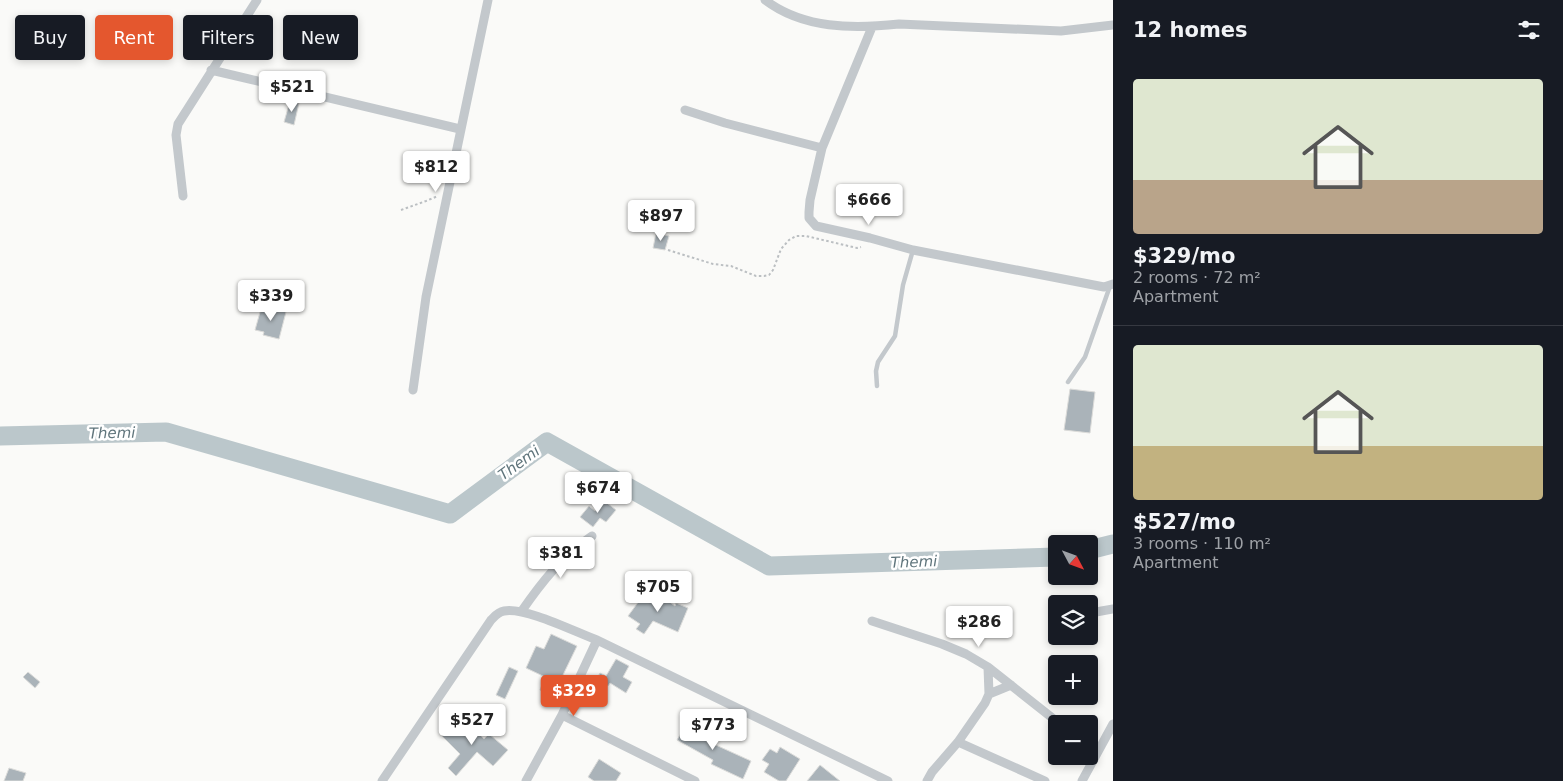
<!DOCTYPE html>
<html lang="en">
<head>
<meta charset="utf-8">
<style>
	body { margin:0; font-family:"DejaVu Sans",sans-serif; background:#242831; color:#f1f3f6; height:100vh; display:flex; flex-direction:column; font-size:19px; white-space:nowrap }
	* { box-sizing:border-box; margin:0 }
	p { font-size:16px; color:#9ea1a6 }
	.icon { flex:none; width:28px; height:28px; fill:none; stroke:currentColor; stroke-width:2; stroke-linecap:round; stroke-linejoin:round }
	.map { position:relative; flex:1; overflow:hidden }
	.details { display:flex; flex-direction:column; background:#171b24; width:450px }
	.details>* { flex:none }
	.hud { position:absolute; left:15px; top:15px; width:475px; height:45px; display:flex; gap:10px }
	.needle { width:32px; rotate:131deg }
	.tools { position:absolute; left:1048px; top:535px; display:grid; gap:10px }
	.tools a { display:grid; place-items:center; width:50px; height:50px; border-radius:5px; background:#171b24; box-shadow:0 2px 8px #0003; font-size:25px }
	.price { position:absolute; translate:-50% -42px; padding:0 11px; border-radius:5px; background:#fff; color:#222; font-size:16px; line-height:32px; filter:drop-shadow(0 1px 2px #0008) }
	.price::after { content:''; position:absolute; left:50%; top:30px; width:15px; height:11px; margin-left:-8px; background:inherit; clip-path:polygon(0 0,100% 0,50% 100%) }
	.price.active { background:#e4572e; color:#fff }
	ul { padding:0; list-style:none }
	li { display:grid; align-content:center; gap:10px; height:265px; padding:0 20px }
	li+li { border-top:1px solid #363941 }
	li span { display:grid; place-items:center; height:155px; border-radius:5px; color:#555 }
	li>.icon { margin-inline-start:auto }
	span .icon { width:90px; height:90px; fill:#fffc; stroke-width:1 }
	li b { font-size:21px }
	h2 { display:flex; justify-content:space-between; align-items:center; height:60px; padding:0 20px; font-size:21px }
	.chip { padding:0 18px; border-radius:5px; background:#171b24; box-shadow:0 2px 8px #0003; font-size:18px; line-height:45px }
	.chip.active { background:#e4572e; color:#fff }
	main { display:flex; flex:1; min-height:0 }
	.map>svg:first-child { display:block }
</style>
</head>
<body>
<main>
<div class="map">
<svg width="1113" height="781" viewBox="0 0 1113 781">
	<rect width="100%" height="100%" fill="#fafaf8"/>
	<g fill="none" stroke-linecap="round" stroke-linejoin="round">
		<path stroke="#bbc7cb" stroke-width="19" d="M0,436L166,432L450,514L547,442L769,566L1056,557
			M1089,550L1113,544"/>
	</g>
	<path fill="#aab3b9" stroke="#dcdcda" d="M290,101L299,103L294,125L284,122Z
		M656,233L669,236L665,250L653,248Z
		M262,305L286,312L279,339L263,335L264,332L255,330Z
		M1070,389L1095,392L1090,433L1064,430Z
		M603,500L616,510L606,522L600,518L593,527L580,517L589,506L595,511Z
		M655,591L675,606L676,603L688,608L678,632L653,621L644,634L636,629L640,624L628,616L645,593L650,597Z
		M551,634L577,646L562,677L565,679L557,697L540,690L545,677L526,668L536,646L544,649Z
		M616,659L629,666L623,677L632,682L626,693L610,683L608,686L596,680L600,673L606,676Z
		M509,667L518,671L505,699L496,695Z
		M28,672L40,682L35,688L23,677Z
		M457,721L462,726L467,722L484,739L489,734L508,750L493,766L477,752L456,776L448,768L460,754L442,736Z
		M688,721L711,733L707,741L751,761L743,779L711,764L713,760L677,740Z
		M780,747L800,759L786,781H779L764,772L769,764L762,760L770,749L777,753Z
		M599,759L621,773L616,781H594L588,777Z
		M820,765L840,781H807Z
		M9,768L26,773L23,781H4Z"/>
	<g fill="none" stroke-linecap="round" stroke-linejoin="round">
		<path stroke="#bbbfc2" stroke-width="2" stroke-dasharray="2.5 2.5" stroke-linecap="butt" d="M401,210L426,201L438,196
			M668,250L713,264L731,266L756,276H764L769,275L773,270L781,249L789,240L796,236H806L857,248L861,247"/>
		<path stroke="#c3c8cc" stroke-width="4.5" d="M1068,382L1085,357L1110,286
			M877,386L876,371L878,362L895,336L903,285L913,250"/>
		<path stroke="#c3c8cc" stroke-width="9" d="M765,0C803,29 853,29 899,24L1061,31L1113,25
			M872,27L822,148L810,200L809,212V218L816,226L870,238L913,250L1104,287L1113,284
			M211,70L460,129
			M685,110L725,123L822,148
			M183,196L176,135L178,124L257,0
			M413,390L426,297L488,0
			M521,612C541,583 562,556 592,536
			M1089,616L1096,612L1113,609
			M872,621L942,644L966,654L988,667L1060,724
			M989,694L1011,685
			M562,715L695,781
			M958,742L1045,781
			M1089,748L1096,754
			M382,781L491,620C495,616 498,612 504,611C526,607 575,632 597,640L888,781
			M526,781L562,715L597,640
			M927,781L932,772L958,742L985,703L989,694L988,667
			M1082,781L1113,724"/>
	</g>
	<g text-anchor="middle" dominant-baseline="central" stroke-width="5" stroke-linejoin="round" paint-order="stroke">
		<g font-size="15" font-style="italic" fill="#60757c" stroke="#fff">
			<text transform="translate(112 433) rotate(-1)">Themi</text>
			<text transform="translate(519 463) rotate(-36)">Themi</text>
			<text transform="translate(914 562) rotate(-2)">Themi</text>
		</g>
	</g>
</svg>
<div class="tools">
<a><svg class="needle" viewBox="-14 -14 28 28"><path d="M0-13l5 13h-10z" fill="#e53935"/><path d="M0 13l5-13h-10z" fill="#9ea1a6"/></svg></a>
<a><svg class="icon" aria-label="layers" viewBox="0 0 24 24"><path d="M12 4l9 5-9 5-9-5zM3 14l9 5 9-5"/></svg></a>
<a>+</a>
<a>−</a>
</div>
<b class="price" style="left:292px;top:113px">$521</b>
<b class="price" style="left:436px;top:193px">$812</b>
<b class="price" style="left:869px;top:226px">$666</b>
<b class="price" style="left:661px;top:242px">$897</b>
<b class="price" style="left:271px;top:322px">$339</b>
<b class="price" style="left:598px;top:514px">$674</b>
<b class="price" style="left:561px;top:579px">$381</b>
<b class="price" style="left:658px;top:613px">$705</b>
<b class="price" style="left:979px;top:648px">$286</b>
<b class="price active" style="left:574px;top:717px">$329</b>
<b class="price" style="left:472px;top:746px">$527</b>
<b class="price" style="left:713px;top:751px">$773</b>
<div class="hud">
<a class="chip">Buy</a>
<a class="chip active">Rent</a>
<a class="chip">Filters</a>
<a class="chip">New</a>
</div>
</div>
<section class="details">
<h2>12 homes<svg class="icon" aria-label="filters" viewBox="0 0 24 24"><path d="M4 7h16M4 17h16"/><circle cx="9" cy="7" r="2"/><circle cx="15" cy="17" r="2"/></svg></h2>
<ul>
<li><span style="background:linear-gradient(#dfe7d0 65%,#b9a48a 0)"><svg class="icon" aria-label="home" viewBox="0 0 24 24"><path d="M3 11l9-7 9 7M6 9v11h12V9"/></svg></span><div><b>$329/mo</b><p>2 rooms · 72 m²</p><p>Apartment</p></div></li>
<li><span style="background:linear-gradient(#dfe7d0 65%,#c2b280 0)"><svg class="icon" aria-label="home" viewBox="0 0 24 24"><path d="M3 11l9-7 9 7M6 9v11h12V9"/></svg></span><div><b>$527/mo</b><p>3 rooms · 110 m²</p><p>Apartment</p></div></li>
</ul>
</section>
</main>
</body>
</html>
